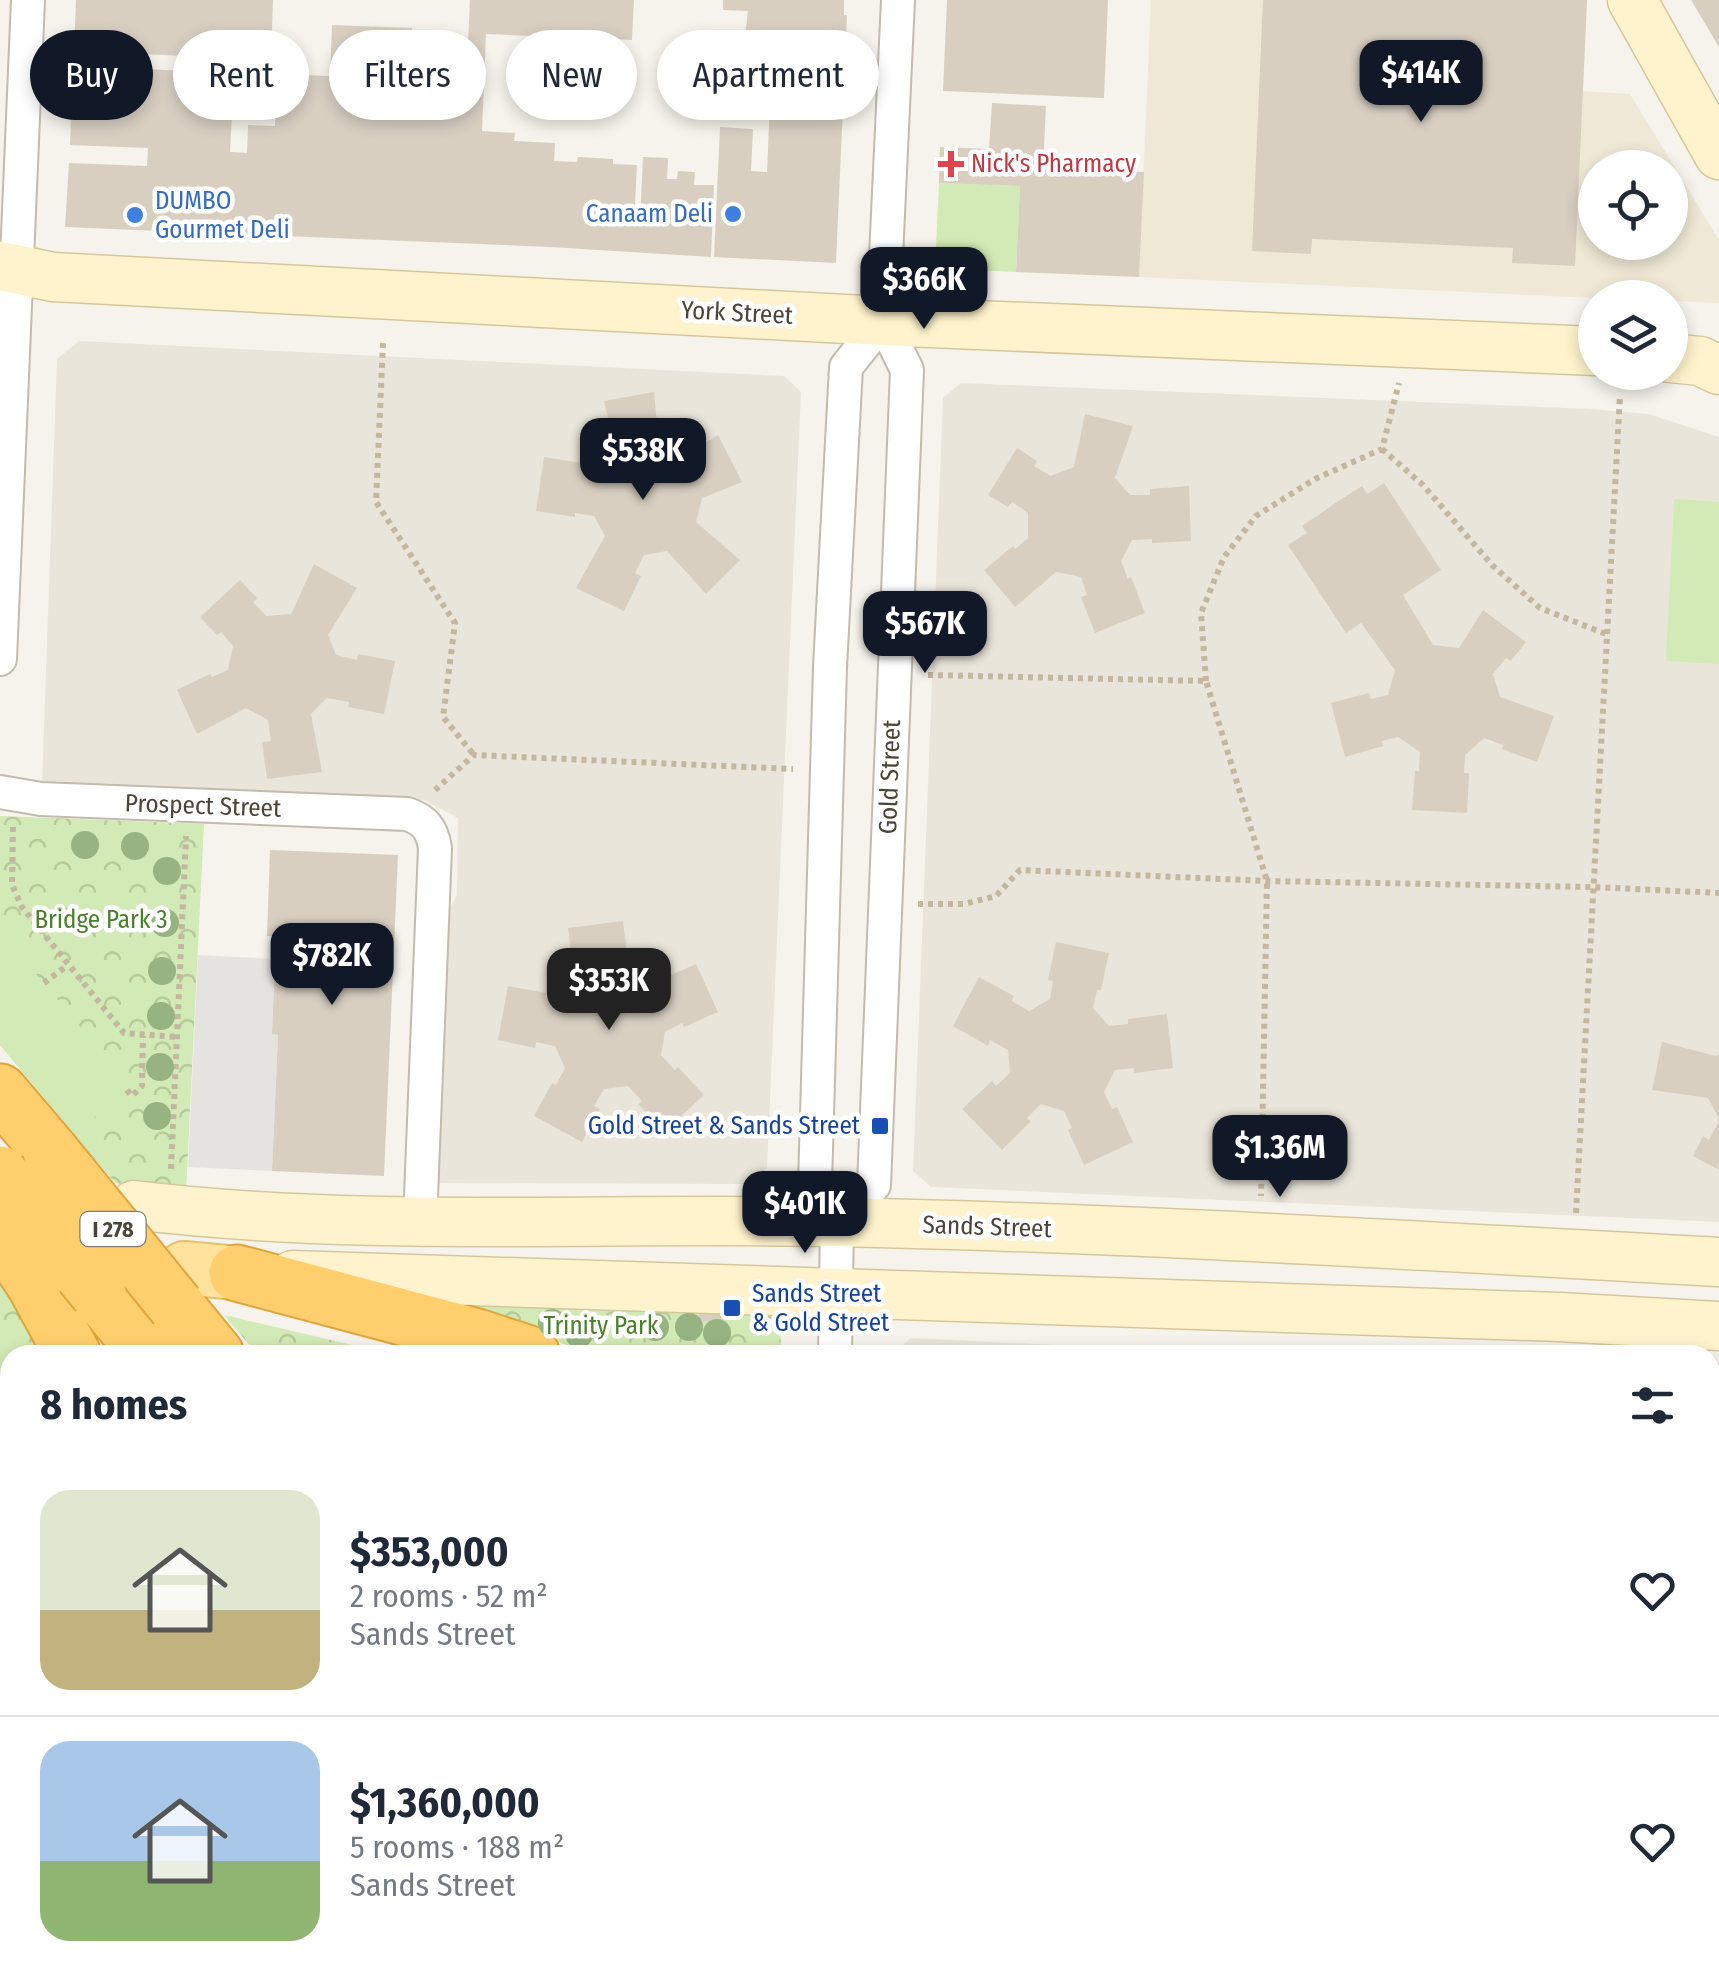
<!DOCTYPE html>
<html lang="en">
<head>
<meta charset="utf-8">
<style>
	body { margin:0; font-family:"Fira Sans Condensed",sans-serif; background:#f6f6f7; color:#1f2937; height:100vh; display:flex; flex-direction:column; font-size:38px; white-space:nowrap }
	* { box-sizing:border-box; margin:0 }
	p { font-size:32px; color:#747a83 }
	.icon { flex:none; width:55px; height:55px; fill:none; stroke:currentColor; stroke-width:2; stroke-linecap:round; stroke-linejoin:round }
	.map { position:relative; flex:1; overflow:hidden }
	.panel { position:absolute; left:0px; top:1345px; width:1720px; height:640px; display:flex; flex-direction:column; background:#fff; border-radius:30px 30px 0 0; box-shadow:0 5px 15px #0003 }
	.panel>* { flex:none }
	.guide { position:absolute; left:30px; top:30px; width:1000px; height:90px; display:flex; gap:20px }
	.tools { position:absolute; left:1578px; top:150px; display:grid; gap:20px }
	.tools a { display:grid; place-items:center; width:110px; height:110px; border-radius:50%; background:#fff; box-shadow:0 5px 15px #0003; font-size:50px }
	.price { position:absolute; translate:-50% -85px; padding:0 22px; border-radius:20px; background:#111827; color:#fff; font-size:32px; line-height:65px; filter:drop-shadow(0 2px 5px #0008) }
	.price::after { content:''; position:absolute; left:50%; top:60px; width:30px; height:22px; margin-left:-15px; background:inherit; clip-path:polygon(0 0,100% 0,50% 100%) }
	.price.active { background:#222; color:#fff }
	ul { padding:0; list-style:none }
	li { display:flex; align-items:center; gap:30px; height:250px; padding:0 40px }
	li+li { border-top:2px solid #e0e1e3 }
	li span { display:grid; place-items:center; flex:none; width:280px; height:200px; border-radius:30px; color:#555 }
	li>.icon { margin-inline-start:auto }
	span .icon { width:120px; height:120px; fill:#fffc; stroke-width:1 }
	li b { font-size:42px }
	h2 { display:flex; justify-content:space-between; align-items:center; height:120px; padding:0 40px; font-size:42px }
	.tag { padding:0 35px; border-radius:45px; background:#fff; box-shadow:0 5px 15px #0003; font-size:35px; line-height:90px }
	.tag.active { background:#111827; color:#fff }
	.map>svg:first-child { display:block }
</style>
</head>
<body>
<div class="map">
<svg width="1719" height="1985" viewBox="0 0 1719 1985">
	<defs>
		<pattern id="forest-crowns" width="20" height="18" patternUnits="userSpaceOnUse" patternTransform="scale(2.5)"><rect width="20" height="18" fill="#d2eab5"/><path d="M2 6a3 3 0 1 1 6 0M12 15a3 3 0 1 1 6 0" fill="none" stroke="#b6ca9c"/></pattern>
	</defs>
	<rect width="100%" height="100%" fill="#f6f3ec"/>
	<path fill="#eae5da" d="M79,341L784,376L801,392L767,1168L749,1184L439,1183L449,911L457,895L458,818L424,800L42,785L57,359Z
		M961,383L1590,409L1649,414L1719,437V1222L931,1187L913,1171L943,398Z
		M911,1338H912L1262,1355H899V1348Z
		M1710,1377H1719V1985H868V1975H1710Z"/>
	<path fill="#efe8d6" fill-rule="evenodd" d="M1151,0H1587L1583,91L1630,94L1719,240V303L1670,301V298H1595L1139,277ZM1595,168H1670V242H1595Z"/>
	<path fill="url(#forest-crowns)" d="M0,816L204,824L186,1192L115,1183L0,1045Z
		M0,1267L52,1355H10V1422L0,1414Z
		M415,1293L774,1312L779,1321L782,1355H596Z
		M224,1315L395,1355H258Z
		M0,1461L10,1468V1772L0,1780Z
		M10,1896V1975H593L604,1985H0V1907Z"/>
	<path fill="#d2eab5" d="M939,183L1020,186L1016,272L935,268Z
		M1674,499L1719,502V664L1666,661Z
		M0,931L131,1087L75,1134L0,1045Z"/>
	<path fill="#e5e3e0" d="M198,955L275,959L272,1034L278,1035L272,1171L188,1167Z
		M1710,1765H1719V1985H1621L1622,1975H1710Z"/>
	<path fill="#d8cfc1" d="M76,0H273L271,60L74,51Z
		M470,0H634L632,40L486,34L482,131L515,133L514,141L555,143L554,161L577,162L578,157L613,159V164L637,165L634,223H640L643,157L668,158L667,179H677L678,171L695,172L694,185H714L711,257L550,247L65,227L69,163L147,166L148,148L70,145L73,66L234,73L230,152L247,153L248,125L275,126L277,74L330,76L332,25L412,28L411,61L467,63Z
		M723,0H844V15H847L836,263L714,257L720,127L753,129L751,171L767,172L772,55L743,53L748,11L723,10Z
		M947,0H1108L1104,98L943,91Z
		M1263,0H1587L1575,266L1512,263L1513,248L1312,239L1311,254L1252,251Z
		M1691,0H1719V47Z
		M992,103L1046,106L1043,168L1144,172L1139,277L1016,272L1020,186L939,183L940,147L989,149Z
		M654,392L659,446L681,458L718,435L742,482L702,498L696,522L740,560L706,594L667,551L644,555L635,573L641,576L624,611L576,588L605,536L594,516L575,513V517L536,511L544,457L582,463L581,469L600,472L617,454L604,401Z
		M1085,414L1133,426L1115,478L1130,495H1150V489L1189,486L1191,541L1152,543V539L1132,540L1121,561L1128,579L1131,577L1145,613L1095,633L1081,597L1087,595L1081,577L1056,572L1015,607L984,570L1013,546L1015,549L1028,538V513L1012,502L1008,507L988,495L1017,448L1037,461L1034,466L1051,476L1074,467Z
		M1384,483L1441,570L1403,595L1433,645L1459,648L1483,610L1526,642L1511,661L1506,658L1493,674L1500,697L1554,716L1537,762L1502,749L1503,745L1484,738L1465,755L1464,773H1469L1467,813L1412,810L1415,771H1419L1420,752L1398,737L1382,741L1383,746L1345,757L1331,703L1369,693L1371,699L1388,695L1395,670L1361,623L1346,633L1288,545L1307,533L1302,526L1343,498L1362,486L1367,494Z
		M314,564L357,588L328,635L336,655L357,660L358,654L395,661L384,714L348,707L349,702L327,698L311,714L322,772L267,779L262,742L271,741L268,720L246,708L197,734L177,690L210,674L212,677L228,670L233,646L221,632L217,635L200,617L240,580L257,598L253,602L266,616L291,614Z
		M270,850L398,855L384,1176L272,1171L278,1035L272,1034L276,936H267Z
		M623,921L628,961L623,962L626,979L646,991L664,983L662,979L696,964L718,1012L684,1027L682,1023L665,1032L661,1055L675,1070L678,1067L704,1095L664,1132L638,1104L642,1101L628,1086L604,1089L594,1106L600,1109L582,1142L534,1116L552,1083L556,1085L565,1068L555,1046L536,1042L535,1048L498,1040L508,986L546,993L545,998L564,1002L581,985L579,967L573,968L568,928Z
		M1056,942L1109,953L1101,990H1097L1093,1008L1109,1026L1128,1024V1019L1167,1014L1173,1068L1134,1073V1068L1115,1070L1104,1092L1112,1109L1117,1107L1133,1142L1084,1165L1068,1130L1072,1128L1064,1111L1041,1104L1027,1118L1031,1121L1002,1150L962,1109L992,1081L996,1086L1010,1073L1008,1050L990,1040L988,1046L953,1026L979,977L1014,996L1012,1001L1029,1011L1050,999L1053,981L1048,980Z
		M1662,1042L1716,1056L1719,1054V1119L1708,1098L1652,1090Z
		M1719,1121V1170L1693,1156L1703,1136L1709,1140Z
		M699,1314H723L722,1322L699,1321Z
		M1719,1451V1652L1710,1650V1455Z
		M870,1975H940V1985H870Z"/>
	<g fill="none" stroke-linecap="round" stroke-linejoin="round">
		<defs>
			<path id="street" d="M0,659L28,0
				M0,792L41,799L407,814C425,820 432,829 435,848L420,1221
				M837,1222L874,1185L907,370L883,321L898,0
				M835,1355L837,1222L815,1184L830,667L846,367L883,321
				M805,1985L806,1975"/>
			<path id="secondary" d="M1632,0L1719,155
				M0,266L53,277L883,321L1595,351
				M1670,358L1700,361L1719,370
				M134,1205C366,1233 602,1217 835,1222C1130,1228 1425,1246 1719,1262
				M293,1275L1559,1317L1719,1326"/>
			<path id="primary" d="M184,1268L237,1273"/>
			<path id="highway" d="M0,1092L51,1152
				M237,1273L477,1337L532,1355
				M34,1283L73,1355
				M98,1293L149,1355
				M176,1306L216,1355
				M0,1440L10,1448
				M0,1795L10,1787
				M616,1975L628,1985
				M720,1975L728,1985"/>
		</defs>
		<use href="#street" stroke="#c2bbae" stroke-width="36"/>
		<use href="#secondary" stroke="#d6c79b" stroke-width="51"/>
		<use href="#primary" stroke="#e6c16a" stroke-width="56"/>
		<use href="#highway" stroke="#e0a43c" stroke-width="59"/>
		<path stroke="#c4b79f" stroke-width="6" stroke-dasharray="5 5" stroke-linecap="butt" d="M383,343L376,502L455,623L443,717L474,755
			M1382,449L1423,485L1492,565L1540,608L1606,634
			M928,675L1206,681L1267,881L1261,1196
			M1206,681L1201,613L1224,557L1256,516L1315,479L1382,449L1399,383
			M435,790L474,755L793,769
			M13,827L12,885L22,907L124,1033L177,1037
			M918,904H964L996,896L1020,870L1267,881L1592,887L1719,893
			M44,983L68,965
			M127,1090L132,1096L142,1086L143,1036
			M171,1169L186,836
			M1576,1213L1620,395
			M1710,1745L1719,1746
			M254,1985V1975
			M1204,1985V1975
			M1515,1985L1516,1975"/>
		<use href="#street" stroke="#fff" stroke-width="32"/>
		<use href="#secondary" stroke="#fff3cd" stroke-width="48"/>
		<use href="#primary" stroke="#ffe39c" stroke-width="52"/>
		<use href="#highway" stroke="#ffcf6e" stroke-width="55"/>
		<defs>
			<path id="highway-bridge" d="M51,1152L176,1306
				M0,1174L98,1293
				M0,1233L34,1283"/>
		</defs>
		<use href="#highway-bridge" stroke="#e0a43c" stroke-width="59" stroke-linecap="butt"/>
		<use href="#highway-bridge" stroke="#ffcf6e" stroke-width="55"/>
	</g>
	<g fill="#97b381">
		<circle cx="85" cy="845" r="14"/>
		<circle cx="135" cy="846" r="14"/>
		<circle cx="167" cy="871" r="14"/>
		<circle cx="165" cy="923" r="14"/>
		<circle cx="162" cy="971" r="14"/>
		<circle cx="161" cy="1016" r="14"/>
		<circle cx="160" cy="1067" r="14"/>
		<circle cx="157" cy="1116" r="14"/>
		<circle cx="552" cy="1323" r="14"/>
		<circle cx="655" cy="1327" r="14"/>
		<circle cx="689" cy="1327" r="14"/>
		<circle cx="717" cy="1333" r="14"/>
		<circle cx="579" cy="1334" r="14"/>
	</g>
	<path fill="#e0444e" stroke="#fff" stroke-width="4" d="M946 149h10v10h10v10h-10v10h-10v-10h-10v-10h10z"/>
	<g fill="#3f7fe0" stroke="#fff" stroke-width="4">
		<circle cx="733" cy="214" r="10"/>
		<circle cx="135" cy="215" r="10"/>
	</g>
	<g fill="#1a4fb4" stroke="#fff" stroke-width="4">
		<rect x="870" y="1116" width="20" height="20" rx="5"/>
		<rect x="722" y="1298" width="20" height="20" rx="5"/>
	</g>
	<g text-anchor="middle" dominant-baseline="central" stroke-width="9" stroke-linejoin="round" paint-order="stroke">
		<rect fill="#fff" stroke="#817c74" stroke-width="2.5" x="80.5" y="1212" width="65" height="34" rx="8"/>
		<g font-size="22" font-weight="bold" fill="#4b4439">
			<text x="113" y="1229">I 278</text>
		</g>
		<g font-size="25" fill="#be3a42" stroke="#fff" text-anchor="start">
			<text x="971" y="164">Nick's Pharmacy</text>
		</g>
		<g font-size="25" fill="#366cbe" stroke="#fff" text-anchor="start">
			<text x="155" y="201">DUMBO<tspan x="155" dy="29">Gourmet Deli</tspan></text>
			<text x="713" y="214" text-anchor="end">Canaam Deli</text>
		</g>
		<g font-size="25" fill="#4b4439" stroke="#fff">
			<text transform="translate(737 313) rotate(3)">York Street</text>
			<text transform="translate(890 777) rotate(-88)">Gold Street</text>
			<text transform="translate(203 806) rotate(2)">Prospect Street</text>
			<text transform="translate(987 1227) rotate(2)">Sands Street</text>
		</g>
		<g font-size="25" fill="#4a7f2a" stroke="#fff">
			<text x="101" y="920">Bridge Park 3</text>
			<text x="601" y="1326">Trinity Park</text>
		</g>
		<g font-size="25" fill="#164399" stroke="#fff" text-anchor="end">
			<text x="860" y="1126">Gold Street &amp; Sands Street</text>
			<text x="752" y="1294" text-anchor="start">Sands Street<tspan x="752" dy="29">&amp; Gold Street</tspan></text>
		</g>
	</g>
</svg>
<div class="tools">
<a><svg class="icon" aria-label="locate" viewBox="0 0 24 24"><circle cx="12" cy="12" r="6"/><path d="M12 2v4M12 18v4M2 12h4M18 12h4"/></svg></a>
<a><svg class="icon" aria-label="layers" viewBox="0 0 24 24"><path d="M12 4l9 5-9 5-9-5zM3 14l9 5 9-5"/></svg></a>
</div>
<b class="price" style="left:1421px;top:125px">$414K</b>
<b class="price" style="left:924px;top:332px">$366K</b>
<b class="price" style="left:643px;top:503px">$538K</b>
<b class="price" style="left:925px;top:676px">$567K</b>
<b class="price" style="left:332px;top:1008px">$782K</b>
<b class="price active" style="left:609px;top:1033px">$353K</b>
<b class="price" style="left:1280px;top:1200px">$1.36M</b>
<b class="price" style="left:805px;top:1256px">$401K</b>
<div class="guide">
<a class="tag active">Buy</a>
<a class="tag">Rent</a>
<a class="tag">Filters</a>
<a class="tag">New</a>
<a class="tag">Apartment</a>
</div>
<section class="panel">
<h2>8 homes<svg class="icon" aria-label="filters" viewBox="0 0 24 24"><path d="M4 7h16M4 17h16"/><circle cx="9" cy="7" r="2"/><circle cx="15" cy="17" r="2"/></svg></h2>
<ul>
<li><span style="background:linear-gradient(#dfe7d0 60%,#c2b280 0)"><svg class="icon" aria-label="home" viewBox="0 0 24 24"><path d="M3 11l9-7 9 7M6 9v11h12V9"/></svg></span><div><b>$353,000</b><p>2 rooms · 52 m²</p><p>Sands Street</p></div><svg class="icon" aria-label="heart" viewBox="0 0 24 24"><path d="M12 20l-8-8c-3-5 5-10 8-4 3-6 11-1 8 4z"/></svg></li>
<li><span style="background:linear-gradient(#a9c7e8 60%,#8fb573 0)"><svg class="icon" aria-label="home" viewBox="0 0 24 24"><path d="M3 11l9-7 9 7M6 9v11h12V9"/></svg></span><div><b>$1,360,000</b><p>5 rooms · 188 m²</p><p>Sands Street</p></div><svg class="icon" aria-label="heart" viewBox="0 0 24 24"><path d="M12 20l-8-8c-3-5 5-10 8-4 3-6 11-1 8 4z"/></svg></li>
</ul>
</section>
</div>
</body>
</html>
